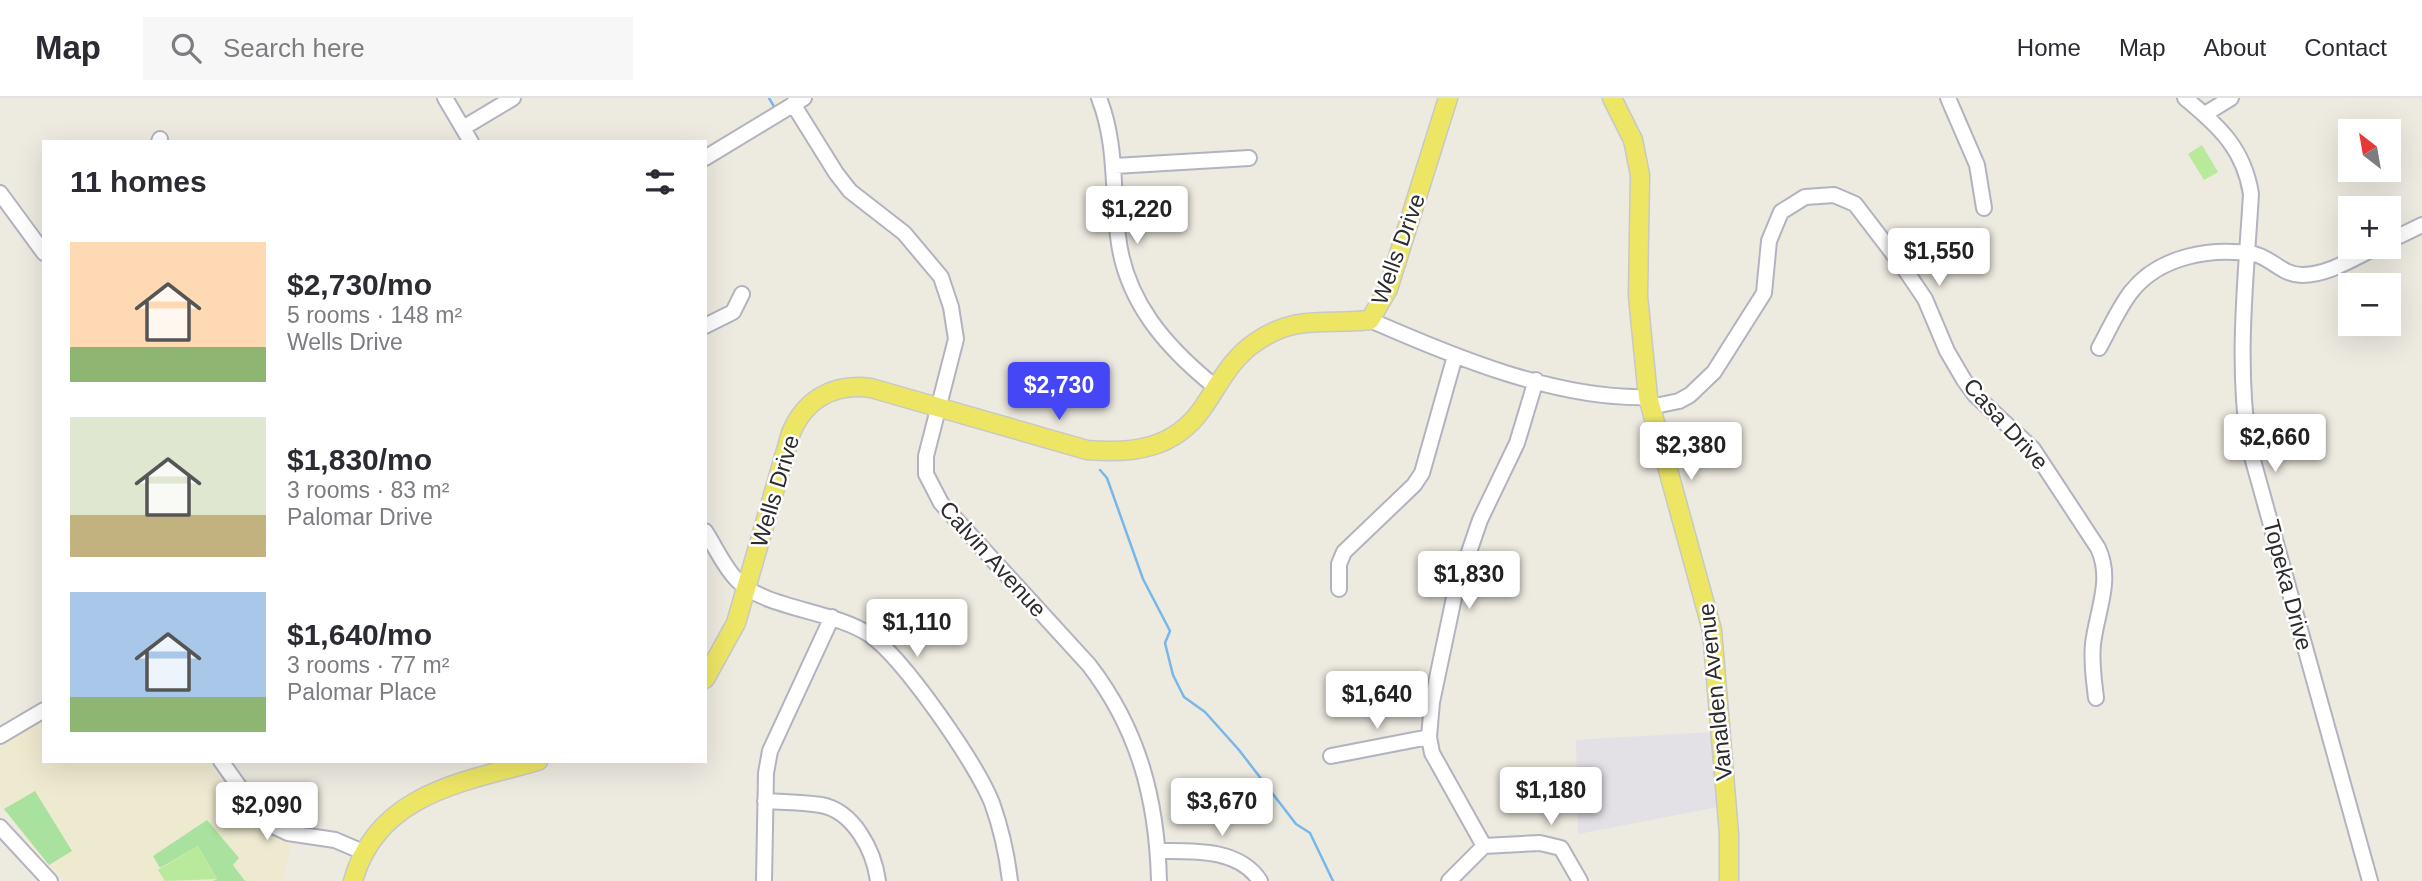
<!DOCTYPE html>
<html lang="en">
<head>
<meta charset="utf-8">
<style>
	body { margin:0; font-family:Arial,sans-serif; background:#f7f7f7; color:#2b2b33; height:100vh; display:flex; flex-direction:column; font-size:26px; white-space:nowrap }
	* { box-sizing:border-box; margin:0 }
	p { font-size:23px; color:#7c7c81 }
	.icon { flex:none; width:38px; height:38px; fill:none; stroke:currentColor; stroke-width:2; stroke-linecap:round; stroke-linejoin:round }
	.map { position:relative; flex:1; overflow:hidden }
	.side { position:absolute; left:42px; top:42px; width:665px; height:623px; display:flex; flex-direction:column; background:#fff; border-radius:0px; box-shadow:0 7px 28px #0002 }
	.side>* { flex:none }
	.needle { width:46px; rotate:329deg }
	.fabs { position:absolute; left:2338px; top:21px; display:grid; gap:14px }
	.fabs a { display:grid; place-items:center; width:63px; height:63px; border-radius:0px; background:#fff; box-shadow:0 7px 28px #0002; font-size:35px }
	.price { position:absolute; translate:-50% -60px; padding:0 16px; border-radius:7px; background:#fff; color:#222; font-size:23px; line-height:46px; filter:drop-shadow(0 2px 4px #0008) }
	.price::after { content:''; position:absolute; left:50%; top:42px; width:21px; height:16px; margin-left:-10px; background:inherit; clip-path:polygon(0 0,100% 0,50% 100%) }
	.price.on { background:#4546f5; color:#fff }
	ul { padding:0; list-style:none }
	li { display:flex; align-items:center; gap:21px; height:175px; padding:0 28px }
	li span { display:grid; place-items:center; flex:none; width:196px; height:140px; border-radius:0px; color:#555 }
	li>.icon { margin-inline-start:auto }
	span .icon { width:84px; height:84px; fill:#fffc; stroke-width:1 }
	li b { font-size:30px }
	h2 { display:flex; justify-content:space-between; align-items:center; height:84px; padding:0 28px; font-size:30px }
	header { display:flex; align-items:center; gap:42px; box-sizing:border-box; height:98px; padding:0 35px; background:#fff; border-bottom:2px solid #e1e1e2 }
	header strong { font-size:33px }
	nav { display:flex; gap:38px; margin-inline-start:auto; font-size:24px }
	.search { width:490px; height:63px; background:#f7f7f7; display:flex; align-items:center; gap:18px; box-sizing:border-box; padding:0 24px; border-radius:0px; color:#7c7c81; font-size:26px }
	.map>svg:first-child { display:block }
</style>
</head>
<body>
<header>
<strong>Map</strong>
<div class="search"><svg class="icon" aria-label="search" viewBox="0 0 24 24"><circle cx="10" cy="10" r="6"/><path d="M15 15l6 6"/></svg>Search here</div>
<nav><a>Home</a><a>Map</a><a>About</a><a>Contact</a></nav>
</header>
<div class="map">
<svg width="2422" height="783" viewBox="0 0 2422 783">
	<rect width="100%" height="100%" fill="#edeae0"/>
	<path fill="#e3e0e6" d="M1712,634L1718,709L1578,736L1576,642Z"/>
	<path fill="#eeead0" d="M44,622V663H207L232,701L259,731L291,747L282,783H67L39,756L0,707V648Z"/>
	<path fill="#a9e29e" d="M35,693L72,753L49,767L4,711Z
		M207,722L239,760L233,767L245,783H213L217,781L198,748L160,770L153,758Z"/>
	<path fill="#b9e99a" d="M2202,47L2218,74L2204,82L2188,56Z
		M198,748L217,781L165,783L158,772Z"/>
	<g fill="none" stroke-linecap="round" stroke-linejoin="round">
		<path stroke="#77b7eb" stroke-width="2.5" d="M769,0L776,12
			M1100,372L1107,380L1143,481L1170,533L1165,545L1173,577L1184,599L1205,614L1239,652L1296,726L1310,735L1333,783"/>
		<defs>
			<path id="minor" d="M445,0L471,44
				M1099,0C1117,46 1112,91 1118,138C1125,203 1166,249 1214,288
				M1948,0L1977,67L1984,110
				M2185,0C2219,28 2244,51 2251,96C2246,180 2236,264 2249,348L2370,783
				M793,6L836,75L850,93L904,135L941,179L951,209L956,241L926,358V376L941,405L1089,567C1139,632 1157,702 1159,783
				M2205,16L2231,0
				M463,30L513,0
				M159,44L160,41
				M705,60L804,0
				M1115,68L1249,60
				M0,95L44,155
				M2389,143L2422,127
				M1370,222C1452,258 1557,302 1648,299
				M705,228L733,214L742,196
				M2099,250C2109,232 2118,211 2131,194C2159,158 2211,149 2254,156C2272,160 2282,177 2302,177C2328,177 2354,160 2377,149
				M1650,309L1679,303L1690,297L1714,274L1764,195L1769,143L1781,114L1805,99L1834,97L1855,106L1904,170L1925,201L1947,253L1964,282L1975,297L2033,351L2098,450C2113,482 2097,512 2093,546C2091,564 2094,582 2096,600
				M705,433C715,448 724,469 737,482C765,511 833,512 870,537C904,561 976,665 992,705C1001,730 1007,757 1010,783
				M1339,491V466L1344,454L1414,387L1422,375L1455,258
				M0,638L44,612
				M1331,658L1429,639
				M221,663L255,711L275,729L288,735L335,742L363,754
				M765,703C783,704 803,704 821,707C854,713 874,753 878,783
				M0,729L50,783
				M1484,748L1432,655L1429,639L1432,604L1455,495L1480,422L1517,345L1536,282
				M1484,748L1540,745L1561,750L1580,783
				M1158,753C1192,753 1239,750 1260,783
				M764,783L766,675L770,653L832,519
				M1449,783L1484,748"/>
			<path id="major" d="M1612,0L1633,42L1640,77L1638,198L1648,299L1712,532L1729,736V783
				M705,581L736,525L791,335C805,301 834,285 871,290L1087,352C1132,356 1174,351 1202,311C1219,287 1230,261 1256,244C1295,216 1327,227 1370,222L1388,191L1448,0
				M353,783C377,696 462,684 538,663"/>
		</defs>
		<use href="#minor" stroke="#b3b3bf" stroke-width="18"/>
		<use href="#major" stroke="#c8c8c8" stroke-width="21"/>
		<use href="#minor" stroke="#fff" stroke-width="14"/>
		<use href="#major" stroke="#ede665" stroke-width="18"/>
	</g>
	<g text-anchor="middle" dominant-baseline="central" stroke-width="5" stroke-linejoin="round" paint-order="stroke">
		<g font-size="23" fill="#2c2c2c" stroke="#fff">
			<text transform="translate(1398 151) rotate(-70)">Wells Drive</text>
			<text transform="translate(2006 326) rotate(48)">Casa Drive</text>
			<text transform="translate(775 393) rotate(-73)">Wells Drive</text>
			<text transform="translate(993 461) rotate(48)">Calvin Avenue</text>
			<text transform="translate(2288 487) rotate(75)">Topeka Drive</text>
			<text transform="translate(1715 594) rotate(-96)">Vanalden Avenue</text>
		</g>
	</g>
</svg>
<div class="fabs">
<a><svg class="needle" viewBox="-14 -14 28 28"><path d="M0-13l5 13h-10z" fill="#e53935"/><path d="M0 13l5-13h-10z" fill="#7c7c81"/></svg></a>
<a>+</a>
<a>−</a>
</div>
<b class="price" style="left:1137px;top:148px">$1,220</b>
<b class="price" style="left:1939px;top:190px">$1,550</b>
<b class="price on" style="left:1059px;top:324px">$2,730</b>
<b class="price" style="left:2275px;top:376px">$2,660</b>
<b class="price" style="left:1691px;top:384px">$2,380</b>
<b class="price" style="left:1469px;top:513px">$1,830</b>
<b class="price" style="left:917px;top:561px">$1,110</b>
<b class="price" style="left:1377px;top:633px">$1,640</b>
<b class="price" style="left:1551px;top:729px">$1,180</b>
<b class="price" style="left:1222px;top:740px">$3,670</b>
<b class="price" style="left:267px;top:744px">$2,090</b>
<section class="side">
<h2>11 homes<svg class="icon" aria-label="filters" viewBox="0 0 24 24"><path d="M4 7h16M4 17h16"/><circle cx="9" cy="7" r="2"/><circle cx="15" cy="17" r="2"/></svg></h2>
<ul>
<li><span style="background:linear-gradient(#ffd9b3 75%,#8fb573 0)"><svg class="icon" aria-label="home" viewBox="0 0 24 24"><path d="M3 11l9-7 9 7M6 9v11h12V9"/></svg></span><div><b>$2,730/mo</b><p>5 rooms · 148 m²</p><p>Wells Drive</p></div></li>
<li><span style="background:linear-gradient(#dfe7d0 70%,#c2b280 0)"><svg class="icon" aria-label="home" viewBox="0 0 24 24"><path d="M3 11l9-7 9 7M6 9v11h12V9"/></svg></span><div><b>$1,830/mo</b><p>3 rooms · 83 m²</p><p>Palomar Drive</p></div></li>
<li><span style="background:linear-gradient(#a9c7e8 75%,#8fb573 0)"><svg class="icon" aria-label="home" viewBox="0 0 24 24"><path d="M3 11l9-7 9 7M6 9v11h12V9"/></svg></span><div><b>$1,640/mo</b><p>3 rooms · 77 m²</p><p>Palomar Place</p></div></li>
</ul>
</section>
</div>
</body>
</html>
